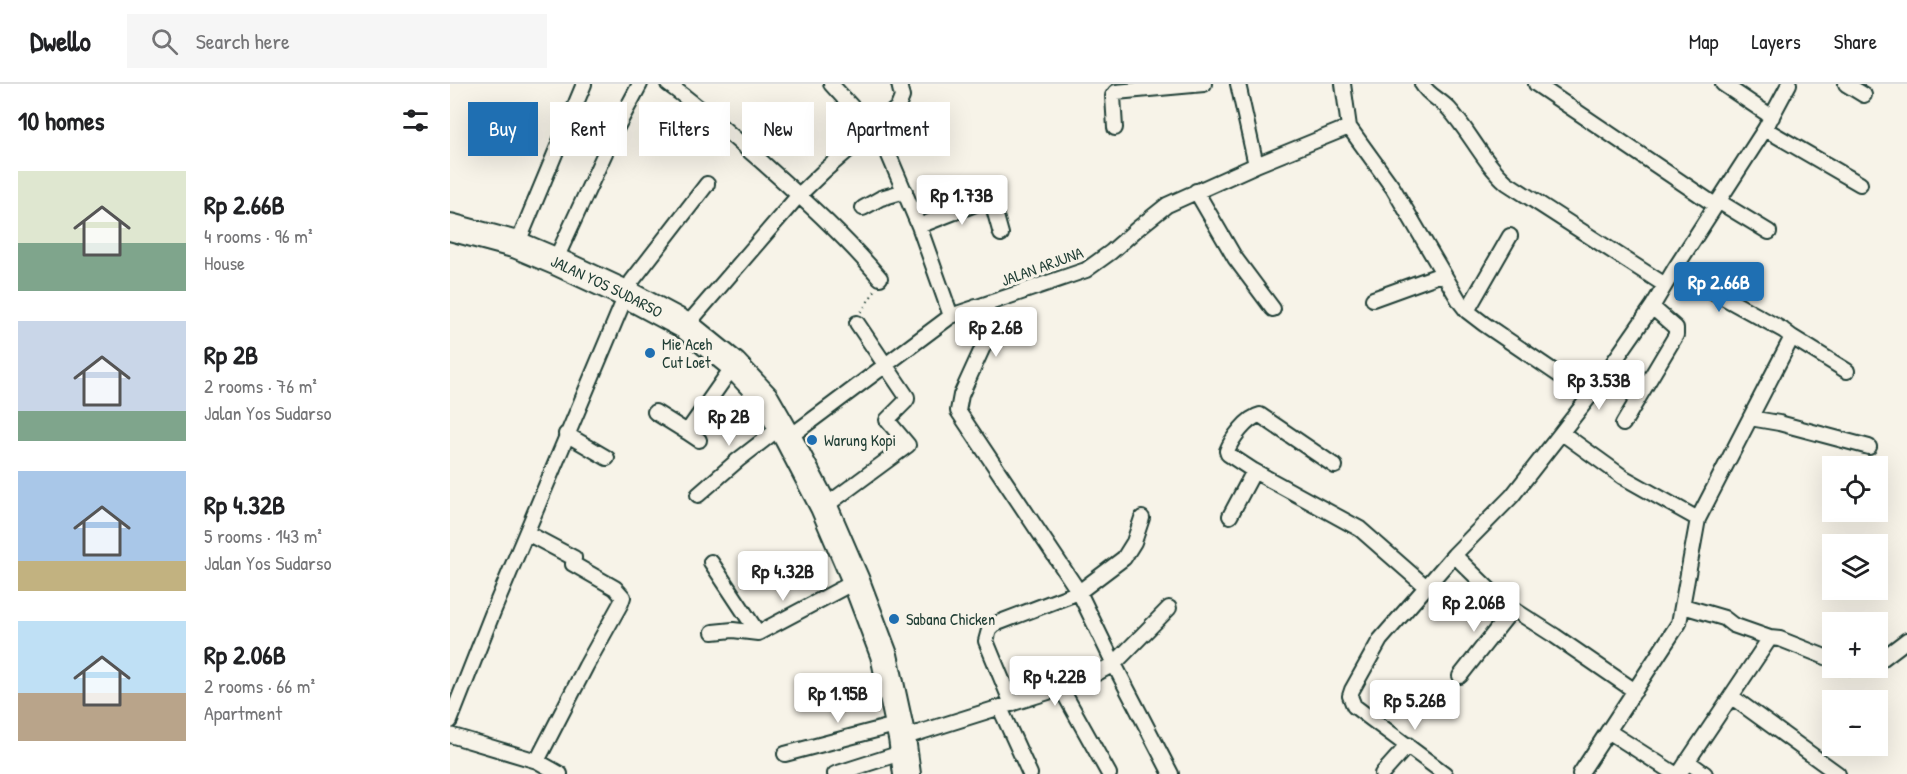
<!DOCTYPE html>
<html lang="en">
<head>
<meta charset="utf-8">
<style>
	body { margin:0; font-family:"Patrick Hand",sans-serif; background:#f6f6f6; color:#202124; height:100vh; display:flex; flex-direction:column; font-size:22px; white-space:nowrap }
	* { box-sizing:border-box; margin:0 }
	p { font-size:20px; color:#757577 }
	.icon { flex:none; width:33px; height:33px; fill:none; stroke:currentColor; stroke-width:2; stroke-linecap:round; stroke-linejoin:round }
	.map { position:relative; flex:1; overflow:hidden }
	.panel { display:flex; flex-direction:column; background:#fff; width:450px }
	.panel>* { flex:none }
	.banner { position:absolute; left:18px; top:18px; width:570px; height:54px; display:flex; gap:12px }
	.controls { position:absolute; left:1372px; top:372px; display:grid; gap:12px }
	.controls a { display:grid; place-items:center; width:66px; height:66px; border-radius:0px; background:#fff; box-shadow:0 6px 24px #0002; font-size:30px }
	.price { position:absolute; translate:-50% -51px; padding:0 14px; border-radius:6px; background:#fff; color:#222; font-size:20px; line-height:39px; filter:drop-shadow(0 2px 3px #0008) }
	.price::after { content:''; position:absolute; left:50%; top:36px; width:18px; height:14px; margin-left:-9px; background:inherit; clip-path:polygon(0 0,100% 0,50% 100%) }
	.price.on { background:#1f6fb2; color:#fff }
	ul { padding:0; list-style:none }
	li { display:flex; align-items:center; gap:18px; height:150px; padding:0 18px }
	li span { display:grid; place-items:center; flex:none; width:168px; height:120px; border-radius:0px; color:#555 }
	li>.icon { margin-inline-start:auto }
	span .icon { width:72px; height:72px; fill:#fffc; stroke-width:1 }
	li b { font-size:26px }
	h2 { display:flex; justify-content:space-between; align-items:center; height:72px; padding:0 18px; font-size:26px }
	.chip { padding:0 21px; border-radius:0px; background:#fff; box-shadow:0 6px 24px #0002; font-size:21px; line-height:54px }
	.chip.on { background:#1f6fb2; color:#fff }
	header { display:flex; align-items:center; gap:36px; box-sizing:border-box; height:84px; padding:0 30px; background:#fff; border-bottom:2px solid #e0e0e0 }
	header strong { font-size:28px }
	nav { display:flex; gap:33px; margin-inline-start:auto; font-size:21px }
	.search { width:420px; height:54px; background:#f6f6f6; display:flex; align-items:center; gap:15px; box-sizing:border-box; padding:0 21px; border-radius:0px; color:#757577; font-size:22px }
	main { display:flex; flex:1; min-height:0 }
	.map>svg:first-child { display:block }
</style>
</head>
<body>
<header>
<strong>Dwello</strong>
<div class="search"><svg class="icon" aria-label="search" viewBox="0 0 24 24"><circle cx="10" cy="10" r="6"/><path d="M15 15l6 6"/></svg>Search here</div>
<nav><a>Map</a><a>Layers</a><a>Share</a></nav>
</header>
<main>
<section class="panel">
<h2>10 homes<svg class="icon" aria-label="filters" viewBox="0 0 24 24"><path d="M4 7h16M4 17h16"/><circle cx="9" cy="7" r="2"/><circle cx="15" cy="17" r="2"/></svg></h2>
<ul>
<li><span style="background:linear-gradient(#dfe7d0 60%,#7fa58c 0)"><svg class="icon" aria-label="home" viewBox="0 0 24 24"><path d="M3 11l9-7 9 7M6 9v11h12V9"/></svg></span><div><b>Rp 2.66B</b><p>4 rooms · 96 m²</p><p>House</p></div></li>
<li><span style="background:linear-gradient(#c9d6e8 75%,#7fa58c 0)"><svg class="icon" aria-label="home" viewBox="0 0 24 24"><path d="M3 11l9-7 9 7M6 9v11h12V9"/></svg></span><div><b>Rp 2B</b><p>2 rooms · 76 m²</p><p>Jalan Yos Sudarso</p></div></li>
<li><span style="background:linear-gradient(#a9c7e8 75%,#c2b280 0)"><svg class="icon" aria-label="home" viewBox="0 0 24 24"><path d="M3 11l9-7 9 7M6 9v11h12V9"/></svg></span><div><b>Rp 4.32B</b><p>5 rooms · 143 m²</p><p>Jalan Yos Sudarso</p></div></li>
<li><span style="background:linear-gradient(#bfe0f5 60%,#b9a48a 0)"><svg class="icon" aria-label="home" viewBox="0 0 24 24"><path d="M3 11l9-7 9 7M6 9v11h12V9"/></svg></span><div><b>Rp 2.06B</b><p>2 rooms · 66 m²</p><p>Apartment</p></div></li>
</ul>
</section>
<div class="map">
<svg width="1457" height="690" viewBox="0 0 1457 690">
	<rect width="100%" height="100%" fill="#f7f3e8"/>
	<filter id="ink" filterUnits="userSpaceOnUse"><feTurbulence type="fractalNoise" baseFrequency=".0167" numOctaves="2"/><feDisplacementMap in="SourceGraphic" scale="12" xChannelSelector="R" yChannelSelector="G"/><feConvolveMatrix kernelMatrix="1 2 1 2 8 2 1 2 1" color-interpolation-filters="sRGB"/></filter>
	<g filter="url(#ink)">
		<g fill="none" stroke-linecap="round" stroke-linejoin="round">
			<defs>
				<path id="street" d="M218,0C251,24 281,51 311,77C352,114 394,151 430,194
					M381,0L423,46L438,69L469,142L501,232
					M788,0L806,81
					M893,0L899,43L943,104L1010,218L1017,227L1034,240L1140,312
					M972,0C978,11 991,16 999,25C1020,48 1033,78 1057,99L1215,201
					M1086,0L1265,121
					M1273,0L1322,33
					M1396,0L1414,11
					M665,44L663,12L666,8L754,0
					M1315,45L1410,100
					M746,107L785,174L823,225
					M1268,117L1319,148
					M413,124L431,114L455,107
					M469,142L538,115L542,118L551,150
					M67,161L134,0
					M105,177L166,45L190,0
					M923,215L992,190
					M526,223L537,248V254L511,311L508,327L629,508L664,580L721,690
					M1017,227L1060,152
					M236,242L349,111L374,87L448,23L452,13L449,0
					M1342,253L1397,287
					M205,328L237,348
					M1300,334L1329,339L1419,363
					M1173,340L1226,251V244L1202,223
					M1112,349L1173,393L1248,435
					M116,350L157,374
					M338,354L501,232L636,186L661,168L687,145L717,121L806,81L899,43
					M249,356L237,348L284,281
					M885,382L810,331C797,334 782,354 777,367L778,370L804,387L910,445L975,502
					M248,411L288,376L332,342
					M374,423L458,361L437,336L455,318L457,315V313L407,239
					M780,432L804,387
					M77,449L124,474L123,480L165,504L173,513L171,519L136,582L87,677
					M1004,471L1052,518L1105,552L1185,607
					M261,478L308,549
					M1233,522L1274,534L1283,541L1320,554
					M263,548L283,546L308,549L406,497
					M1428,578L1457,556
					M1403,584H1418
					M1010,592L1062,526
					M611,604L659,690
					M1282,613L1388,690
					M562,620L536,557L539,546L545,540L629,508L674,474L684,458L692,434
					M550,624L580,690
					M0,637L43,528L182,197L257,100
					M1158,647L1225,690
					M0,651L87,677L110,690
					M452,654L611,604L647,589L664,580L719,524
					M335,670L449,640
					M1237,677L1255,690
					M385,690L454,668
					M932,690L958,661
					M995,690L904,622L900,612L902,606L930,556L1004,471L1062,412L1140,312L1202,223L1224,186L1315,45L1339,0
					M1130,690L1229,539L1248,435L1342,253L1333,246L1224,186
					M1229,690L1320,554L1330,555L1383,576"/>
				<g id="highway">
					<path id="s1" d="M0,143L67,161L105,177L176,210L236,242L284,281L315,314L338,354L374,423L406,497L434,571L452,654L457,690"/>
				</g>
			</defs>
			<use href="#street" stroke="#1f3d34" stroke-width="18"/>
			<use href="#highway" stroke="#1f3d34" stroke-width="30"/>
			<path stroke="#1f3d34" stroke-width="2" stroke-dasharray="1.5 4.5" stroke-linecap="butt" d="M411,228L426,205"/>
			<use href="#street" stroke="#f7f3e8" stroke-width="14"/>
			<use href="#highway" stroke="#f7f3e8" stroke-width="26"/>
		</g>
	</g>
	<g fill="#1f6fb2" stroke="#f7f3e8" stroke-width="2">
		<circle cx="200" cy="269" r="6"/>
		<circle cx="362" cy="356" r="6"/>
		<circle cx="444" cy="535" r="6"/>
	</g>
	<g text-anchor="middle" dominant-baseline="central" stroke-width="6" stroke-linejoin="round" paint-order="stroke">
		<g font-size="16" fill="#1f3d34" stroke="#f7f3e8">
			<text transform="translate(592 182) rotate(-20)">JALAN ARJUNA</text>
			<text stroke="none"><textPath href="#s1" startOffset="168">JALAN YOS SUDARSO</textPath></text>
		</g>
		<g font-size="16" fill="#1f3d34" stroke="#f7f3e8" text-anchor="start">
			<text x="212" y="260">Mie Aceh<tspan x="212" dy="18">Cut Loet</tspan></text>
			<text x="374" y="356">Warung Kopi</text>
			<text x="456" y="535">Sabana Chicken</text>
		</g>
	</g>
</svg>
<div class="controls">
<a><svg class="icon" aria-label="locate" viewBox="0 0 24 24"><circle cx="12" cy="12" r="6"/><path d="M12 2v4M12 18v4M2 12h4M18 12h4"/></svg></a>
<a><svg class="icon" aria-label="layers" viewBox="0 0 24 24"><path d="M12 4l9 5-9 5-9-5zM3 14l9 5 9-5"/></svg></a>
<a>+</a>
<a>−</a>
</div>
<b class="price" style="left:512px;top:142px">Rp 1.73B</b>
<b class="price on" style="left:1269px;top:229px">Rp 2.66B</b>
<b class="price" style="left:546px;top:274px">Rp 2.6B</b>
<b class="price" style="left:1149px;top:327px">Rp 3.53B</b>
<b class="price" style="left:279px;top:363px">Rp 2B</b>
<b class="price" style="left:333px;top:518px">Rp 4.32B</b>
<b class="price" style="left:1024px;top:549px">Rp 2.06B</b>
<b class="price" style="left:605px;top:623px">Rp 4.22B</b>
<b class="price" style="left:388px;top:640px">Rp 1.95B</b>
<b class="price" style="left:965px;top:647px">Rp 5.26B</b>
<div class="banner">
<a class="chip on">Buy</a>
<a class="chip">Rent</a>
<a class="chip">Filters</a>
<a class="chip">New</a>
<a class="chip">Apartment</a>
</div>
</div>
</main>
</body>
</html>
